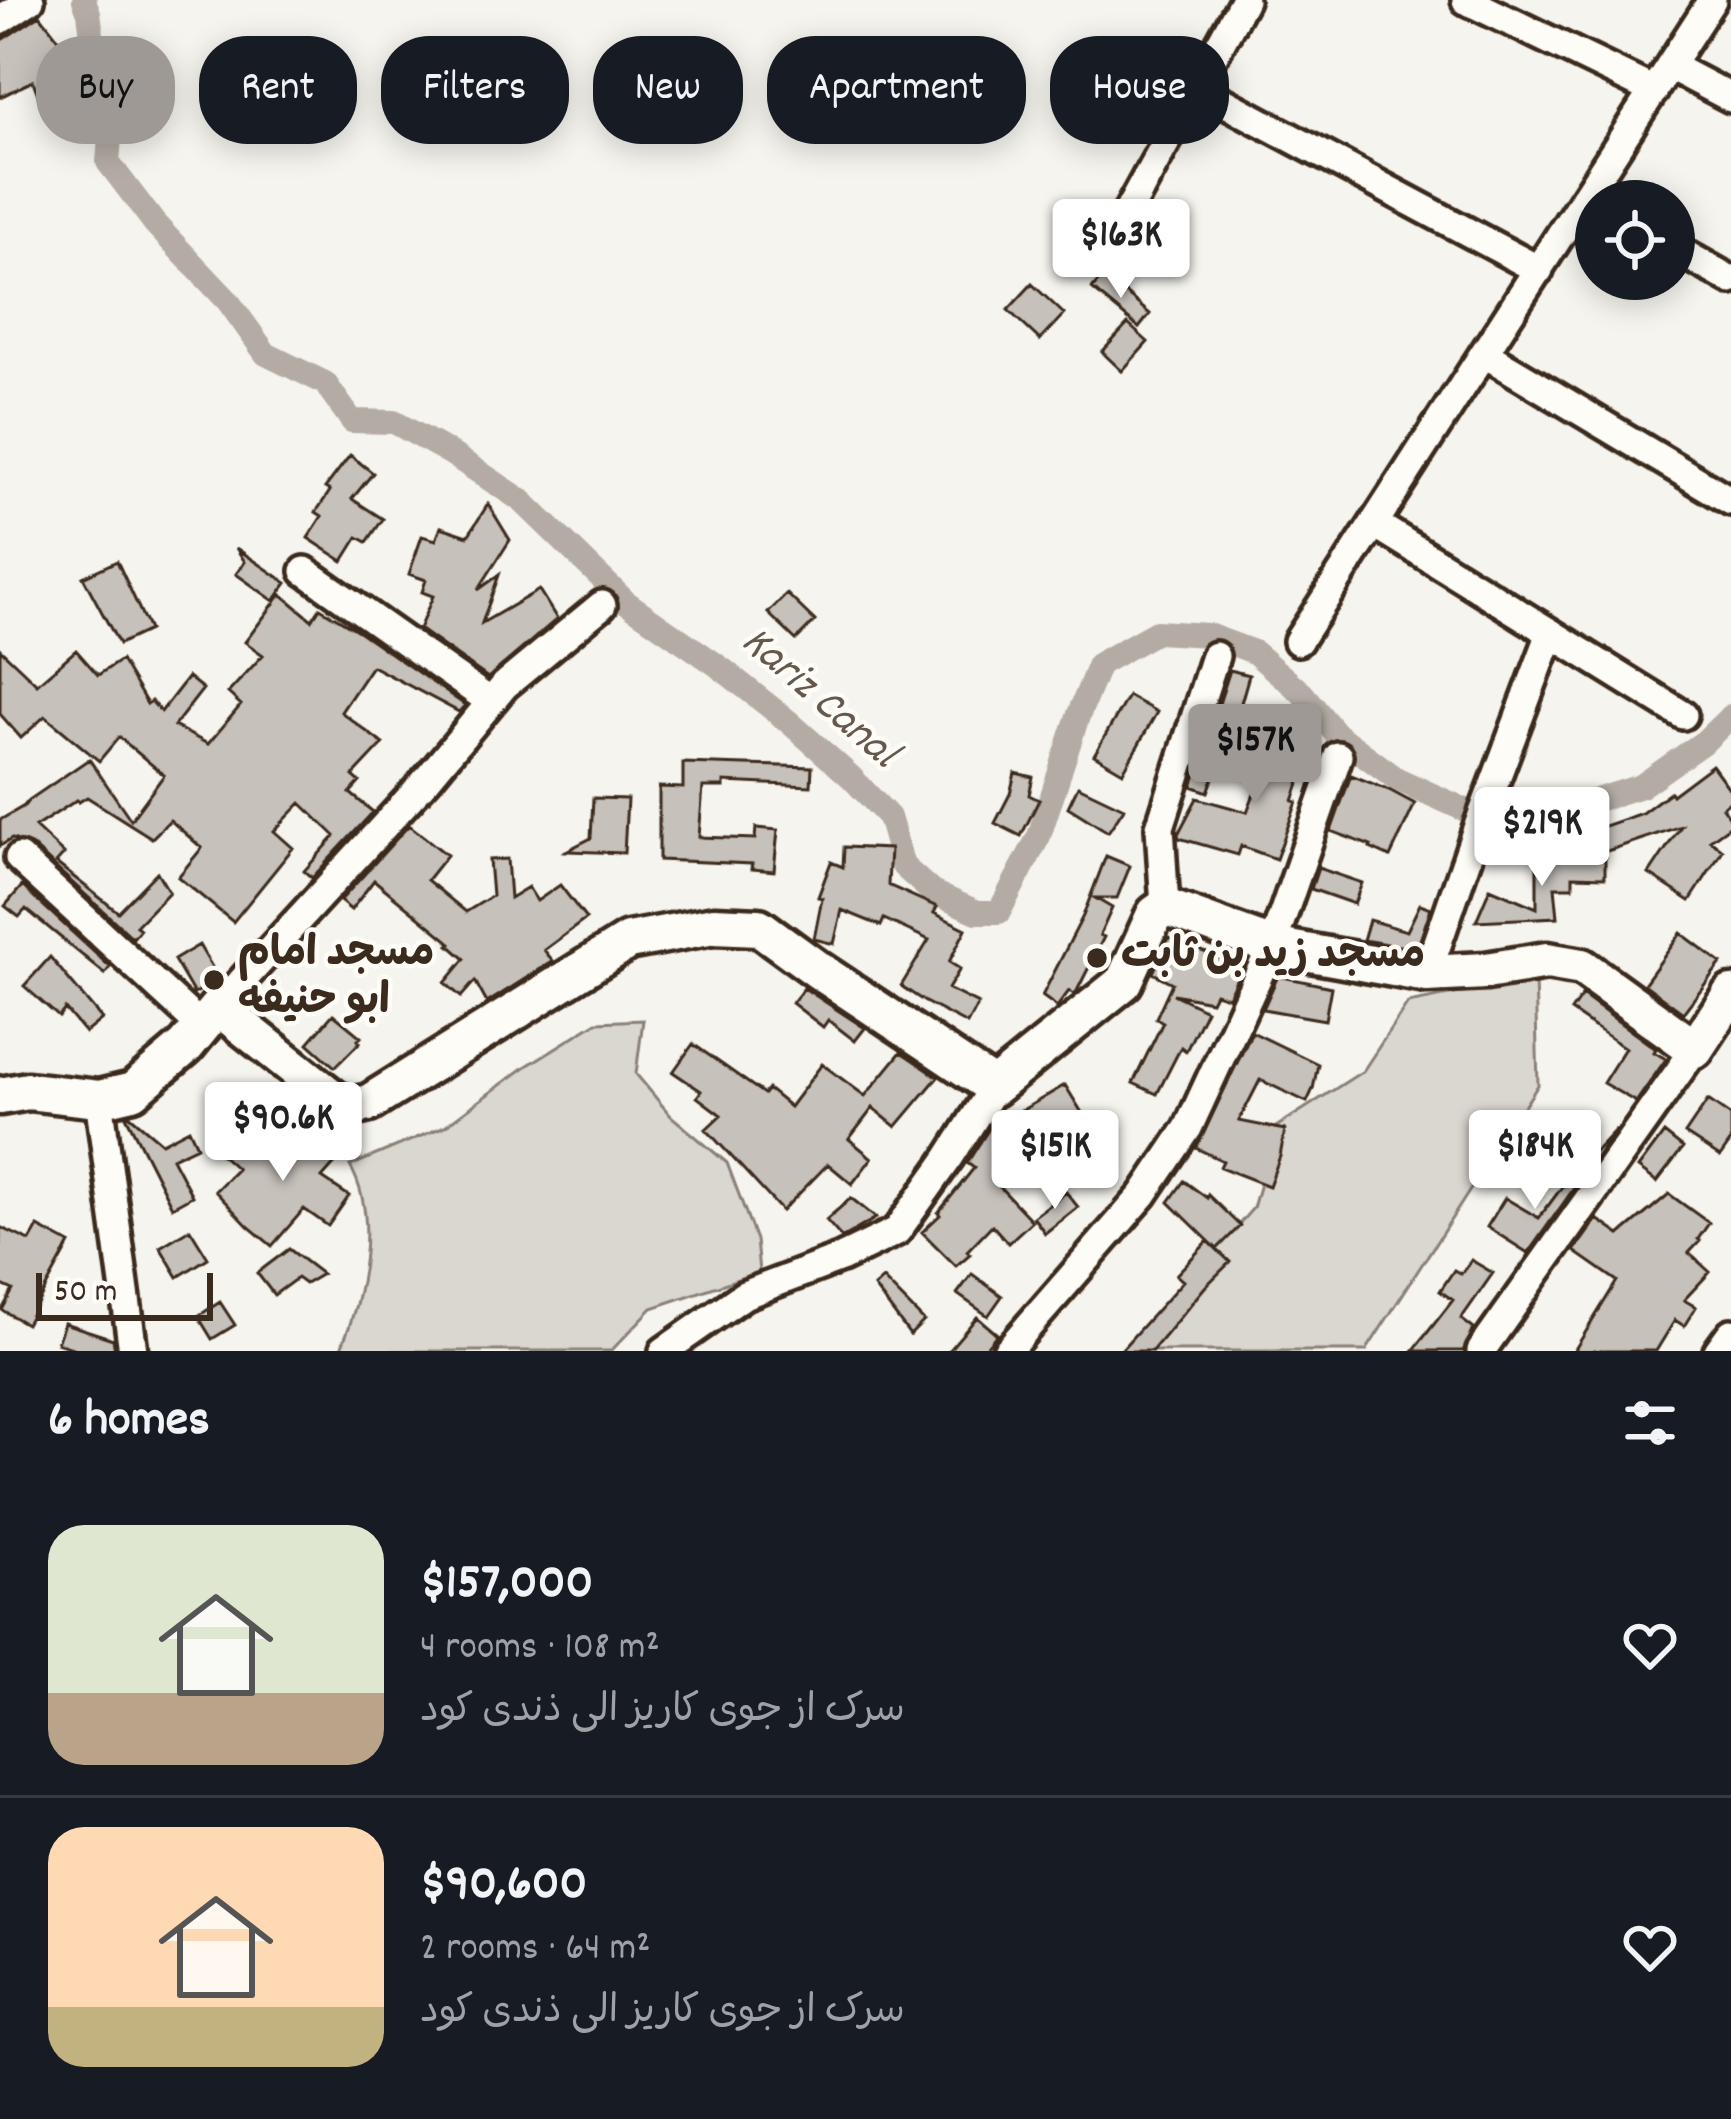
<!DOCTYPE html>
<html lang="en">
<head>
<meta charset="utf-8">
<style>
	body { margin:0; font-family:Dekko,"Playpen Sans Arabic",sans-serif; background:#242831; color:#f1f3f6; height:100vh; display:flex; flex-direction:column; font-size:45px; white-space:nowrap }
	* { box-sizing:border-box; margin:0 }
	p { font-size:39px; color:#9ea1a6 }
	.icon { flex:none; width:66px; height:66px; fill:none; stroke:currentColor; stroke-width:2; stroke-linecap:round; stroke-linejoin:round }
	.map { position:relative; height:1351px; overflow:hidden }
	.sheet { display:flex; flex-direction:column; background:#171b24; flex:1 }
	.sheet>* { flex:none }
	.top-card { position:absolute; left:36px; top:36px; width:1659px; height:108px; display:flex; gap:24px }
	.tools { position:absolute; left:1575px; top:180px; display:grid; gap:24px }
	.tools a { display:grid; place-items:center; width:120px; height:120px; border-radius:50%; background:#171b24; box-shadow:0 6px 30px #0003; font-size:60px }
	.scale { position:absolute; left:36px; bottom:30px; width:177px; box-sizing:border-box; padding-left:12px; border:6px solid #3b2a1e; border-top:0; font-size:33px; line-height:42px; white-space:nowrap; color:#3b2a1e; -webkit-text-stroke:9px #fdfcf7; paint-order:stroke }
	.price { position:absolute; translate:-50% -102px; padding:0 27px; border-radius:12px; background:#fff; color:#222; font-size:39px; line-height:78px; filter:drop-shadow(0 3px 6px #0008) }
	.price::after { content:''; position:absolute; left:50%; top:72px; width:36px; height:27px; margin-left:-18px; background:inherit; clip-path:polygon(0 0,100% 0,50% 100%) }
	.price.on { background:#9f9995; color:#111 }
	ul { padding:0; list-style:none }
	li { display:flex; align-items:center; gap:36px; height:300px; padding:0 48px }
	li+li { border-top:3px solid #363941 }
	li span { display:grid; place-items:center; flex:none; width:336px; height:240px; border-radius:36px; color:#555 }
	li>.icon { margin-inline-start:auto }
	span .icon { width:144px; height:144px; fill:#fffc; stroke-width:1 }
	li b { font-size:51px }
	h2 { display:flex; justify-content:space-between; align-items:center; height:144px; padding:0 48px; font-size:51px }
	.tag { padding:0 42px; border-radius:48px; background:#171b24; box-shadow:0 6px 30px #0003; font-size:42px; line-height:108px }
	.tag.on { background:#9f9995; color:#111 }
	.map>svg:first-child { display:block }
</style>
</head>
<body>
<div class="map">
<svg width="1731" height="1351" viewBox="0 0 1731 1351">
	<rect width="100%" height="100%" fill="#f5f4ee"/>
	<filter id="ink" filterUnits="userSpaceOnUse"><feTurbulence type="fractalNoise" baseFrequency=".00833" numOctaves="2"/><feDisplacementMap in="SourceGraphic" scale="24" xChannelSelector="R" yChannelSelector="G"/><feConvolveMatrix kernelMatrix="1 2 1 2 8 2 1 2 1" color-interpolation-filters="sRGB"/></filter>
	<g filter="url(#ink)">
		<path fill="#dad6d0" stroke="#8a8077" stroke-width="3" d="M1535,978L1538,1085L1366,1351H1129L1253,1208L1276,1127L1363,1071L1408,1003Z
			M643,1020L636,1074L671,1116L727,1163L756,1240L759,1272L652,1308L611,1351H340C362,1299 380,1218 350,1166L445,1126L525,1067L597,1022Z"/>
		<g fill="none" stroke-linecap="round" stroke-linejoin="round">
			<path stroke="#b4aca4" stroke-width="24" d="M84,0L89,13L98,78L112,114L108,162L155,224L228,301L266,354L325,383L352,421L394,422L450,453L521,500L626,602L721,668L789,722L851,777L889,817L903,866L932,892L977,912H999L1039,836L1077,719L1099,664L1156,632L1208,635L1254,652L1302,693L1336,734L1397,779L1483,818L1564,810L1641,786L1705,741L1731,716"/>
		</g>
		<path fill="#c7c1bb" stroke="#3b2a1e" stroke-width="3" d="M40,15L58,38L73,65L62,71L74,102L45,114L33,81L0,97V41Z
			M1104,275L1150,314L1139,328L1092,289Z
			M1032,284L1064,314L1040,340L1008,310Z
			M1128,324L1148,342L1122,371L1102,352Z
			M350,455L373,473L352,499L383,519L367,542L358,537L343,561L308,538L322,516L316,512L330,491L325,488Z
			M488,504L510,540L478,590L499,575L482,623L539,590L557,619L488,678L419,629L433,596L422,592L426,580L409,574L422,536L436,540L441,527L468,536Z
			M236,548L287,583L274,601L236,574L245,562Z
			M117,561L149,630L119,644L83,577Z
			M281,594L312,620L320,608L360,632L465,705L459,712L372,666L341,712L383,744L353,776L360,782L350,793L373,812L312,878L304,871L335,836L301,803L274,831L293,848L233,922L178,877L202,848L170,820L152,838L87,797L79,802L77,800L35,827L64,854L56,863L118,912L157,872L169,892L136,926L140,929L133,938L31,845L12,839L0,846V820L24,806L29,800L89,759L131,820L164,775L119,737L99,761L45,716L21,738L0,714V649L37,684L76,650L98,675L121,660L147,704L151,701L161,712L188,677L203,689L174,726L208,744L241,705L228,693L263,655L245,642Z
			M787,594L815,621L796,640L768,613Z
			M1230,670L1249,675L1229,745L1226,744L1208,792L1192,786Z
			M1128,696L1157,712L1123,772L1094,755Z
			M1282,730L1314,741L1293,801L1297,802L1276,859L1241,846L1238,855L1179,838L1178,834L1197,798L1247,812L1273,745L1277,746Z
			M683,763L812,767L811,786L724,782V787H703L699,837L755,839L756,828L778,830L774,871L751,869L752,864L659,860V787L683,788Z
			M1712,765L1731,791V800L1722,807L1731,819V825L1710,840L1723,850L1690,901L1649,874L1681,826L1595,855L1587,832L1642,813L1670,792L1672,795Z
			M1015,773L1033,777L1029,795L1039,800L1021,836L995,823L1010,794Z
			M1351,775L1389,790L1415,804L1390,857L1370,848L1371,846L1331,831Z
			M1078,786L1124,808L1108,832L1068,807Z
			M593,798L627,799L624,853L566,851L591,838Z
			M409,825L447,855L427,880L466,912L492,896L489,860L507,859L510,898L528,887L537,901L560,885L586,919L544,950L553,961L487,1003L475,981L461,997L445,983L465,959L449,945L451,943L374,880L351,910L340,901Z
			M844,847L890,849L888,885L937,907L934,913L966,929L949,962L960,969L948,989L978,1004L967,1024L925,1002L901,986L929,940L884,919L881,926L842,910L834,944L814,939L822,898L818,897L831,862L843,867Z
			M1106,856L1130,866L1117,898H1095L1112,908L1100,935L1104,937L1077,991L1074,994L1069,991L1057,1007L1042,996L1083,916Z
			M1552,857L1605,858V877L1573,876V887H1555L1558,917L1476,921L1490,888L1537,908V859Z
			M1318,868L1362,883L1354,904L1311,889Z
			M22,886L110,967L105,974L26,909L19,917L5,906Z
			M1420,904L1431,908L1417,949L1363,940L1369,920L1407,931Z
			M1681,933L1721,963L1683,1013L1644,984Z
			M1169,938L1242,967L1228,997L1215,993L1211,1001L1173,994L1206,1010L1186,1051L1181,1047L1157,1094L1133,1083L1163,1022L1156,1018L1172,983L1153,973Z
			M199,945L219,979L194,994L174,960Z
			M50,957L102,1019L85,1033L65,1009L59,1017L24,986Z
			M1278,976L1331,987L1325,1020L1263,1009Z
			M804,988L865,1028L855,1041L828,1020L823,1027L792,1003Z
			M1582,995L1656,1049L1654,1052L1666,1059L1636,1102L1603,1083L1625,1048L1571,1011Z
			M333,1014L361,1037L358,1040L360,1042L335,1067L308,1043Z
			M1252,1032L1318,1064L1313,1089L1307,1102L1260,1080L1239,1121L1285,1130L1280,1156L1269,1186L1220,1167L1223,1161L1196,1148Z
			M693,1044L764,1094L768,1089L790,1107L822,1064L865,1096L901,1052L938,1077L896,1127L873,1108L849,1139L872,1158L852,1184L828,1164L782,1211L706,1129L721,1115L697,1097L701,1091L673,1072Z
			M1065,1085L1103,1147L1061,1172L1033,1126L1001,1162L1010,1169L997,1184L1032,1221L1008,1243L992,1225L967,1251L970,1254L956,1266L922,1232L940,1215L938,1213L974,1168L967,1163L990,1127L995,1130L1002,1122Z
			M1708,1100L1731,1116V1141L1720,1157L1685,1134Z
			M129,1115L162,1143L189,1129L197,1146L172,1158L192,1196L172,1207L126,1116Z
			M326,1121L350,1138L334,1157L338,1160L322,1178L349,1196L328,1226L304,1209L272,1246L248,1226L215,1191L237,1169L220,1154L239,1133L257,1149L260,1146L283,1170Z
			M1616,1129L1528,1253L1487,1227L1505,1198L1539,1218L1579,1164L1581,1166Z
			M1664,1133L1683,1148L1657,1182L1638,1168Z
			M1184,1181L1207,1198L1208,1195L1240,1226L1217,1249L1169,1202Z
			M1066,1192L1078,1207L1045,1233L1033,1217Z
			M1669,1194L1709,1223L1698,1239L1700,1241L1689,1253L1710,1272L1684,1300L1696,1307L1684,1326L1675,1320L1656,1351H1574L1617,1281L1574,1251L1597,1219L1620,1235Z
			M851,1198L876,1218L842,1238L826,1220Z
			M0,1227L30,1241L38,1227L70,1244L26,1324L2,1310L13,1290L0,1284Z
			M190,1229L208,1258L178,1277L160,1247Z
			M1208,1241L1230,1262L1205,1287L1152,1351H1120L1183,1281L1176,1275Z
			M289,1249L322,1274L305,1284L297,1278L274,1295L257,1273Z
			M1471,1260L1493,1273L1461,1319L1474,1329L1463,1351H1413L1453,1300L1440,1291L1454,1270L1461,1274Z
			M972,1274L1002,1296L988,1316L957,1294Z
			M883,1279L924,1321L910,1335L874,1287Z
			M220,1302L235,1325L212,1339L198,1316Z
			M977,1317L997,1334L983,1351H948Z
			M64,1323L113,1339L115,1351H81L57,1343Z"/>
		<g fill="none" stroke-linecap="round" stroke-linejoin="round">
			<defs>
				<path id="minor" d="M1466,0L1654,91
					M0,20L30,0
					M1670,66L1731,98
					M1196,87L1539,270
					M1109,246L1244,0
					M1674,248L1731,280
					M1485,354L1731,501
					M1375,524L1683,715
					M305,571L491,702
					M1298,641L1712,0
					M19,858L202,1027
					M1165,907L1160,827L1215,656
					M1427,974L1477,829L1551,633
					M218,1007L428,778L505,685L602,605
					M99,1099L133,1351
					M664,1351L744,1295L841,1258L897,1231L949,1158L994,1087
					M1007,1351L1143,1195L1188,1128L1272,946L1338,756
					M1481,1351L1695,1049
					M1718,1351L1731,1333"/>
				<path id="tertiary" d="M0,1096L28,1091L99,1099L133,1091L186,1046L218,1007L335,1100L352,1107L369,1103L628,941L714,925L759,927L818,970L994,1087L1124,982L1155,914L1165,907L1272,946L1427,974L1486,971L1547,961L1582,967L1695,1049L1731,994"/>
			</defs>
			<use href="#minor" stroke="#3b2a1e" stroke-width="36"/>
			<use href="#tertiary" stroke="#3b2a1e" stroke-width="45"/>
			<use href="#minor" stroke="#fdfcf7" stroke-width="27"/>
			<use href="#tertiary" stroke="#fdfcf7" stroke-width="36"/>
		</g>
	</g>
	<g fill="#3b2a1e" stroke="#fdfcf7" stroke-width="4.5">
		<circle cx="1097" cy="958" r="12"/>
		<circle cx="214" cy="980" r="12"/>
	</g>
	<g text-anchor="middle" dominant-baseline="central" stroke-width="9" stroke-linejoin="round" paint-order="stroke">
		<g font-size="42" font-weight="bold" fill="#3b2a1e" stroke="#fdfcf7" text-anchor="start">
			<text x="238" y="956">مسجد امام<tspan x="238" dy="48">ابو حنیفه</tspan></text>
			<text x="1121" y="958">مسجد زید بن ثابت</text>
		</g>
		<g font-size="45" font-style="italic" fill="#65584d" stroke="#fdfcf7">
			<text transform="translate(818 699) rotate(41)">Kariz Canal</text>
		</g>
	</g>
</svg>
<div class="tools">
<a><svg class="icon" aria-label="locate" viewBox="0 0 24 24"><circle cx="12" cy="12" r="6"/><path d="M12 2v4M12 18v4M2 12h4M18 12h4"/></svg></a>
</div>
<div class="scale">50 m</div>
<b class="price" style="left:1121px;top:301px">$163K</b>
<b class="price on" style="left:1255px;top:806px">$157K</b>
<b class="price" style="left:1542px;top:889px">$219K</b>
<b class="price" style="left:283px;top:1184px">$90.6K</b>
<b class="price" style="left:1055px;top:1212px">$151K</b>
<b class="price" style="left:1535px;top:1212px">$184K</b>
<div class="top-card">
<a class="tag on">Buy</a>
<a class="tag">Rent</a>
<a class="tag">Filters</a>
<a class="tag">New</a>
<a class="tag">Apartment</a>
<a class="tag">House</a>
</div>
</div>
<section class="sheet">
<h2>6 homes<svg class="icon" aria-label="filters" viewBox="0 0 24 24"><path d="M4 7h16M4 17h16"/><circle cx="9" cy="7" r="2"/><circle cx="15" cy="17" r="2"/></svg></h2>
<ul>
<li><span style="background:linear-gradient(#dfe7d0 70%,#b9a48a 0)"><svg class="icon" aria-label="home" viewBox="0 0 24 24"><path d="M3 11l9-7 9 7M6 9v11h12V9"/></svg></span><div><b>$157,000</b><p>4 rooms · 108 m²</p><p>سرک از جوی کاریز الی ذندی کود</p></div><svg class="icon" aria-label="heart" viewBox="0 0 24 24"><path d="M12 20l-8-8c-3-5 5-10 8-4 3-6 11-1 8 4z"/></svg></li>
<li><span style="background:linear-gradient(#ffd9b3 75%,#c2b280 0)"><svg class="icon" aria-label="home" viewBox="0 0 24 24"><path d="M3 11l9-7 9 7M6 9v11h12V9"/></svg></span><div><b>$90,600</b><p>2 rooms · 64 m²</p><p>سرک از جوی کاریز الی ذندی کود</p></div><svg class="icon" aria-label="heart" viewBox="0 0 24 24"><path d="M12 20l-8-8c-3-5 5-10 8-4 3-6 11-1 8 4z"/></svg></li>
</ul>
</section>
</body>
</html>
